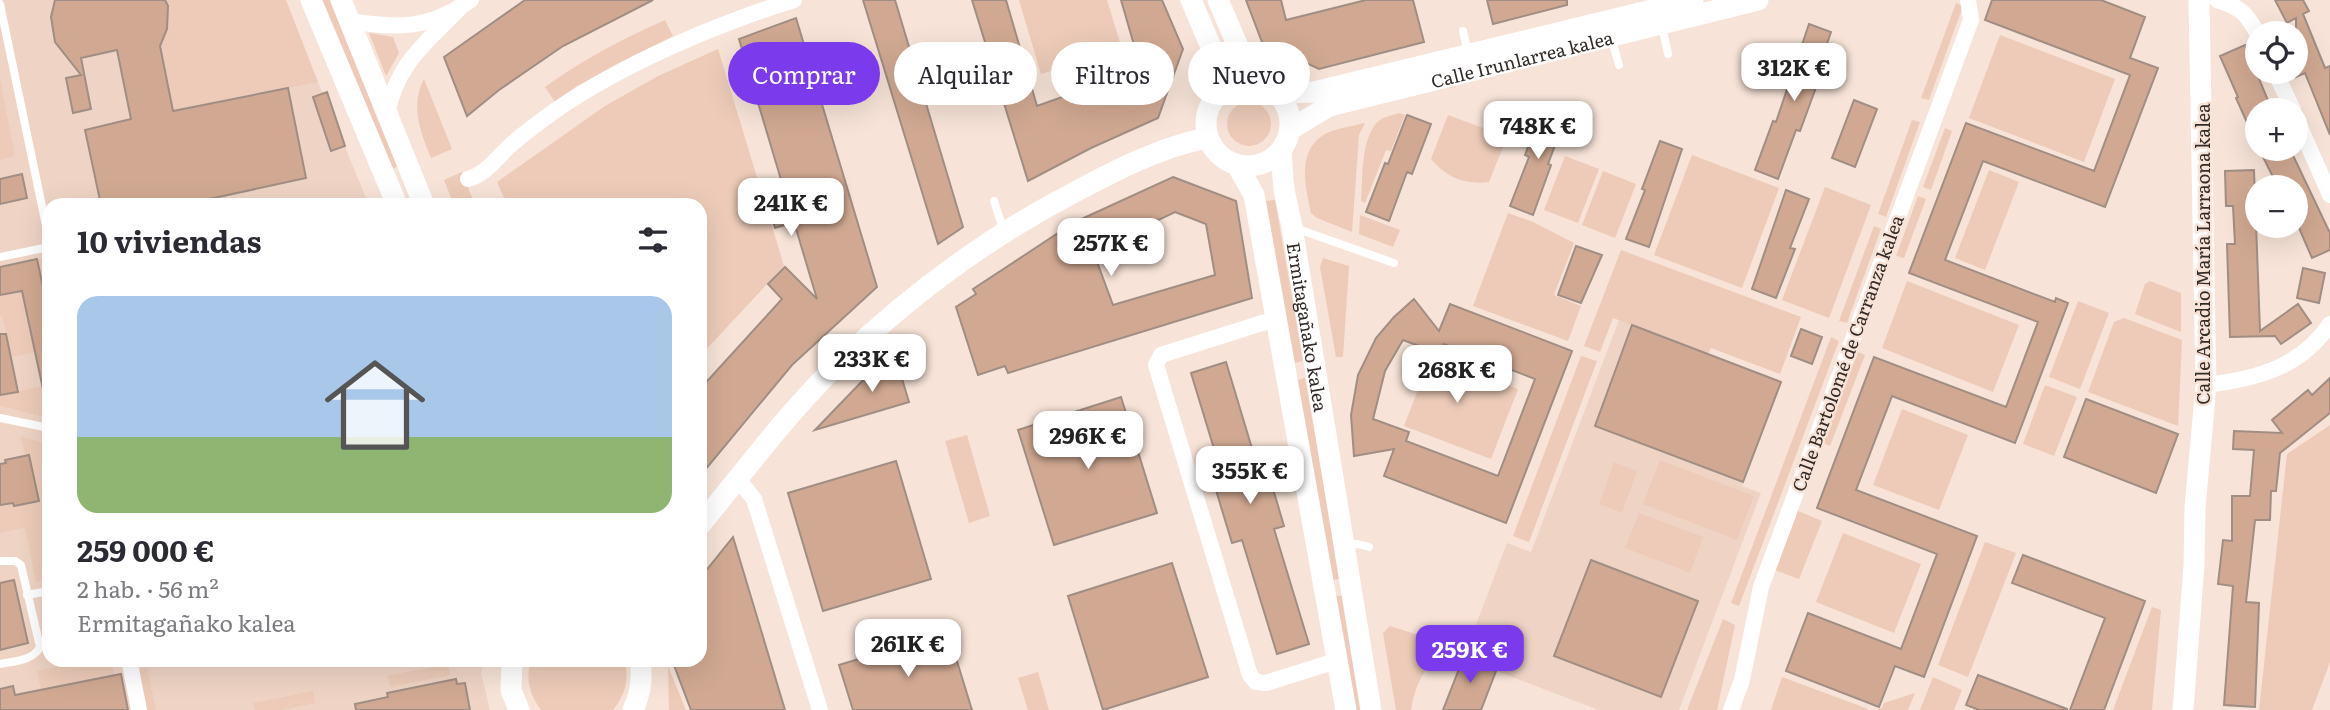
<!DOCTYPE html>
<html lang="es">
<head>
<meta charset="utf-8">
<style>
	body { margin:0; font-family:Literata,serif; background:#f7f7f7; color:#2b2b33; height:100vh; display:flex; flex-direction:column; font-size:26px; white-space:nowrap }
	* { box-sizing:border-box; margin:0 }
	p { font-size:23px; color:#7c7c81 }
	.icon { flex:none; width:38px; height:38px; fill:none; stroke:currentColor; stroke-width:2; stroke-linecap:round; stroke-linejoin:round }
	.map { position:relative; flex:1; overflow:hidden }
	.sheet { position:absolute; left:42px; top:198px; width:665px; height:469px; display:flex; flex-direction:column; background:#fff; border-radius:21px; box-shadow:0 7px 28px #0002 }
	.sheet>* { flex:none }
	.hud { position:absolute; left:728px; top:42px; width:665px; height:63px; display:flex; gap:14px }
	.tools { position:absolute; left:2245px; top:21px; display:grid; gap:14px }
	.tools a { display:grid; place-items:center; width:63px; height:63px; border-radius:50%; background:#fff; box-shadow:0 7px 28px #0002; font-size:35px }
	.price { position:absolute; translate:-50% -60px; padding:0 16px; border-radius:14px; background:#fff; color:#222; font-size:23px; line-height:46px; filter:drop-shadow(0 2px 4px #0008) }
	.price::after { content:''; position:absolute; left:50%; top:42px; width:21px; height:16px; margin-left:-10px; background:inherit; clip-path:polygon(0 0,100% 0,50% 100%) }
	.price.current { background:#7c3aed; color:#fff }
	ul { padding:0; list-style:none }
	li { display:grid; align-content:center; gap:14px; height:371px; padding:0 35px }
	li span { display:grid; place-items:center; height:217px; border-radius:21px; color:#555 }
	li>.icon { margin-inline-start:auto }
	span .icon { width:126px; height:126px; fill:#fffc; stroke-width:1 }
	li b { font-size:30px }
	h2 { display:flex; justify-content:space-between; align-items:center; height:84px; padding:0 35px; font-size:30px }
	.tag { padding:0 24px; border-radius:32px; background:#fff; box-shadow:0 7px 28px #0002; font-size:24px; line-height:63px }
	.tag.current { background:#7c3aed; color:#fff }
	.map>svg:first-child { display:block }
</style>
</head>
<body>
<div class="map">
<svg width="2330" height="710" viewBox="0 0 2330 710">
	<rect width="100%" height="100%" fill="#f7e3d7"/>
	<path fill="#efd4c5" d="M0,0H284L369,205H49V660H485L481,673L490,710H0Z
		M1619,320L1781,382L1742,486L1761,493L1679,710H1599L1478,664L1481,657L1466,651L1507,543L1531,552Z"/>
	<path fill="#edcbb8" d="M165,0H286L318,82L173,111L160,46Z
		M322,0H330L398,166L393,169Z
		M1019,0H1107L1122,49L1041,74Z
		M1956,3L1963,6L1929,100L1921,98Z
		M665,20L673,36L577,86L555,102L545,87C582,60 622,39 665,20Z
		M369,33L393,37L399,53L386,76Z
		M2000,35L2115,79L2084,162L1969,118Z
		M718,49L784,266L700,356V205H507L497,182L605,106L658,76Z
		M0,79L15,156L0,160Z
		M424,79L452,149L431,158C420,131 410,106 424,79Z
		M1227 124a22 22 0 1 1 44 0a22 22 0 1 1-44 0Z
		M1399,113L1405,115L1391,151L1386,150L1365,203L1361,201C1363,179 1360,130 1383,118C1388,116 1394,115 1399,113Z
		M1448,115L1507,137L1489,182C1465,185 1447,178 1431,159Z
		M1912,120L1920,122L1886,217L1878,214Z
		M1365,123L1359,135L1352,232L1317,218L1311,213C1305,185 1296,149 1327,133C1338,128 1353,126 1365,123Z
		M1945,128L1952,131L1931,190L1923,187Z
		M1692,155L1779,188L1742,288L1654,255Z
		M1565,156L1599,169L1578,223L1544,210Z
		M1989,170L2019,182L1985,270L1955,258Z
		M1603,171L1636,184L1615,238L1582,225Z
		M462,172L475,205H454L444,180Z
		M1825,187L1871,205L1829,318L1782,300Z
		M1918,196L1926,199L1904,258L1896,256Z
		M1275,200L1303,361L1295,363L1266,201Z
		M1508,213L1533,222L1574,243L1554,295L1581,306L1568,341L1473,306Z
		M1360,215L1400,230L1393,247L1359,234Z
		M1874,226L1881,229L1847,323L1839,321Z
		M1621,250L1801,317L1780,374L1711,348L1708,354L1613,318L1600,352L1584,346Z
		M47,257L49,268V305L27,310L35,352L11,357L2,316H0V295L42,286L37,259Z
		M1323,258L1349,266L1343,357H1336L1320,267Z
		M1907,281L2019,325L1993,392L1882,348Z
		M2150,281L2181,293V332L2135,314L2145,284Z
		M2078,301L2109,313L2080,389L2049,377Z
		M2124,318L2182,340L2178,426L2088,392L2114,322Z
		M1831,337L1839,341L1739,606L1731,603Z
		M1858,352L1865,355L1830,446L1823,443Z
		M1431,356L1518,389L1491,459L1404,426Z
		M1581,356L1597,361L1529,542L1513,536Z
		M1305,378L1340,579L1333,580L1297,380Z
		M49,385V418L0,406V395Z
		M2045,385L2077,397L2054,456L2023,444Z
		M1902,409L1968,435L1939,510L1873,485Z
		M2330,425V662L2312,710H2259L2287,454Z
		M967,435L990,516L969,523L945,441Z
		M20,436L49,445V579L36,582L25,528L0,533V505L13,503L14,506L39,501Z
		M1660,460L1754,496L1737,540L1643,504Z
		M1614,462L1637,471L1622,513L1599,504Z
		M1798,511L1822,521L1799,579L1775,570Z
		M1639,513L1703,537L1690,573L1625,548Z
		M1843,533L1921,564L1894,633L1816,602Z
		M1985,542L2016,553L1968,677L1938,665Z
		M1343,595L1363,710H1355L1334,597Z
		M2152,607L2161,610L2152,710H2113Z
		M1723,619L1735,625L1717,710H1687Z
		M1390,626L1440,642L1442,650C1425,667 1414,686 1411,710H1396L1383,633Z
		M54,660H111L114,675L41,690L37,671L55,667Z
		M531,660H624C630,679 625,695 613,710H541C530,695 525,679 531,660Z
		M448,664L451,675L390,687L388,676Z
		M668,666L686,710H669Z
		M147,668L156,710H147L138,670Z
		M1038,672L1049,710H1028L1018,678Z
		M1782,677L1868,709V710H1771Z
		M1933,677L1962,690L1954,710H1920Z
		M313,691L316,703L280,710H255L253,703Z
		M1915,693L1908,710H1876L1882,708L1884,703Z"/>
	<path fill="#d1a992" stroke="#a08e84" stroke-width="2" fill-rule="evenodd" d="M55,0H165L168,6L167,29L160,46L173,111L288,88L306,178L182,205H101L85,130L131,119L117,50L81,58L91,109L73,113L66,78L81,75L55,42L51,17Z
		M525,0H653L563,46L499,90L467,116L444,57Z
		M863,0H895L963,227L938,244Z
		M972,0H1006L1037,106L1141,69L1121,0H1162L1183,49L1158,118L1091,148L1028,181Z
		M1246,0H1281L1286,20L1366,0H1413L1424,42L1319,69L1262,42Z
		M1487,0H1567V5L1493,24Z
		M1992,0H2101L2145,17L2130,58L2158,68L2105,207L1983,161L1945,260L2055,302L2056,298L2068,303L2015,443L1892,396L1856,490L1977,536L1924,677L1895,666L1879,707L1786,671L1808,613L1901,649L1937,554L1817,508L1874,357L2006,407L2038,322L1909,273L1966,123L2094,171L2130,75L1985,20Z
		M2275,0H2303L2309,11L2303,14L2325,68L2330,66V135L2305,73L2296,77V18L2287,23Z
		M796,18L877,287L792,365L700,476V389L782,299L768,284L785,267L817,299L794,222L775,228L766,198L785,193L739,39Z
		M1809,24L1831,32L1814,81L1818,82L1800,131L1796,130L1778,179L1755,170L1773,121L1776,122Z
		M2245,45L2272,110H2258V147L2236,98L2238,97L2220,56Z
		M327,92L345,146L331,151L313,97Z
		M1854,100L1877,109L1855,167L1832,158Z
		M1543,107L1566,116L1548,164L1551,165L1533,215L1510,206L1529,157L1525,155Z
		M1407,115L1431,124L1412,174L1407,172L1389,221L1366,212L1385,163L1388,164Z
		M1660,141L1682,149L1649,247L1626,239L1645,190L1642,189Z
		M2259,149H2290L2330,233V250L2312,258L2296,221V187H2278Z
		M2254,170L2260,331L2298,304L2311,323L2281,344L2275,336L2230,337L2227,244H2235L2233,206H2226L2225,171Z
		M22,174L27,198L0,204V179Z
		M1173,177L1236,201L1252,298L1008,373L1005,366L978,375L956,307L976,294L973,289L1075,222ZM1175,212L1206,224L1215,275L1113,305L1093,251Z
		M1786,190L1809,199L1790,248L1795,249L1776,298L1752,289Z
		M1576,246L1602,255L1581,303L1558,295Z
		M37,259L47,306L49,305V388L43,389L22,291L0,295V267Z
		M2303,268L2325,273L2319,303L2297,298Z
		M1414,299L1439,331L1450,304L1572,351L1506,523L1384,476L1394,449L1354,456L1351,415L1358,375L1376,338L1394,317ZM1403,340L1440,354L1444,344L1535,379L1498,476L1406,441L1409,432L1373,419L1385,371Z
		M1632,325L1781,382L1743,482L1595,426Z
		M1801,329L1822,337L1812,364L1791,356Z
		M0,334H6L18,392L0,395Z
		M893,349L909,402L815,430L871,372Z
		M1226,362L1260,475L1268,472L1284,526L1274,529L1309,644L1277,654L1242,540L1232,543L1215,487L1225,485L1191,373Z
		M2330,378V413L2280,453L2276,491H2271L2270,520H2255L2246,602L2259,603L2255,707L2224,705L2233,586L2218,584L2223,540L2232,541V496H2250L2254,450L2233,449L2234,431L2282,433L2272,420L2308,390L2312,395Z
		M1121,397L1157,513L1054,545L1018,430Z
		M2086,399L2178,434L2156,493L2064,457Z
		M29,455L39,501L14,506L13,503L0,505V464L6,463L5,460Z
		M896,461L931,579L823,611L788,493Z
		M733,537L785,710H691L672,660H700V578Z
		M2023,555L2145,601L2104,710H2070L2105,618L2012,583Z
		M1591,560L1698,601L1661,697L1554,656Z
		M1172,563L1208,677L1103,710L1068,596Z
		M14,580L28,643L0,650V583Z
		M948,632L972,710H853L839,665Z
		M1466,651L1481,657L1478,664L1496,671L1481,710H1443Z
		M121,674L128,710H0V689L13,686L15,695Z
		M1978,675L2067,709V710H1979L1966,705Z
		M456,679L457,684L465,683L470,710H356L355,704L388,697L387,693Z"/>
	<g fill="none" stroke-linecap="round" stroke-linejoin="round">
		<path stroke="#fff" stroke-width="8" d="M0,4L49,240
			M1662,26L1668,54
			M1463,31L1468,53
			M1611,37L1619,65
			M994,201L1004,232
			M1295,228L1394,263
			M0,257L49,247
			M0,418L49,428
			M1344,546L1358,544L1369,547
			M0,561H15L21,565L40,647C33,661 14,661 0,664
			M27,595L49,591
			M130,664L154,660"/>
		<path stroke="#fff" stroke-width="16" d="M2217,0C2240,7 2247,13 2258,35
			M350,21C399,29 429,29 471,0
			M2275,72L2293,110
			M387,114C397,63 426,43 461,7
			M2296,118L2330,195
			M468,179C487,174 499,155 513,143C527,131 542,120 556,110C623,64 716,24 794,0
			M1278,318L1161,355L1156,365L1250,675L1256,682L1266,683L1339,660
			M2206,385C2256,379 2300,368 2330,324
			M738,479L754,499L820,710
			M130,664L139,710
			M1731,710L1742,680L1761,587L1971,20L1968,0"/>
		<g stroke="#fff" stroke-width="21">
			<path d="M311,0L397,205"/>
			<path d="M341,0L424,205"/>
			<path d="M1191,0L1216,59L1220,91"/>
			<path d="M1218,0L1239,49L1262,82"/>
			<circle cx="1248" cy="124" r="42"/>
			<path d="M1280,93L1314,92L1693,0"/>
			<path id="s1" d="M1291,129L1329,106L1758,0"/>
			<path id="s2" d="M1281,152L1284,190L1292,227L1371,710"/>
			<path d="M1237,165L1254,195L1346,710"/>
			<path d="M700,525C745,471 788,412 839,363C909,296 988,237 1075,192C1116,170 1161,147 1207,138"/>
			<path d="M512,660L511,690L519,710"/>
			<path d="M633,710C641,693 643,678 640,660"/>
			<path d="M2183,710L2194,565L2195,508L2206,385L2199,0"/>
		</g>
	</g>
	<g text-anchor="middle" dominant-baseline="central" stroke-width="5" stroke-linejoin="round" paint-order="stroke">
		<g font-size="18" fill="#332b27" stroke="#f7e3d7">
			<text stroke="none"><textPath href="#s1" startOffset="243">Calle Irunlarrea kalea</textPath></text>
			<text transform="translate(2202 254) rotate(-90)">Calle Arcadio María Larraona kalea</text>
			<text stroke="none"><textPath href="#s2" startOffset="177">Ermitagañako kalea</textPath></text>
			<text transform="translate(1847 353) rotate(-70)">Calle Bartolomé de Carranza kalea</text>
		</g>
	</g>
</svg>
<div class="tools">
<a><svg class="icon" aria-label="locate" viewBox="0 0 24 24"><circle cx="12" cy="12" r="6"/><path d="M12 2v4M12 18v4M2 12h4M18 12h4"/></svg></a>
<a>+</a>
<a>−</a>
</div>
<b class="price" style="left:1794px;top:103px">312K €</b>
<b class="price" style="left:1538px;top:161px">748K €</b>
<b class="price" style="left:791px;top:238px">241K €</b>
<b class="price" style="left:1111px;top:278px">257K €</b>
<b class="price" style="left:872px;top:394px">233K €</b>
<b class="price" style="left:1457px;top:405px">268K €</b>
<b class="price" style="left:1088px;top:471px">296K €</b>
<b class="price" style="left:1250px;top:506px">355K €</b>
<b class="price" style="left:908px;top:679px">261K €</b>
<b class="price current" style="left:1470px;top:685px">259K €</b>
<div class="hud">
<a class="tag current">Comprar</a>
<a class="tag">Alquilar</a>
<a class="tag">Filtros</a>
<a class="tag">Nuevo</a>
</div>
<section class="sheet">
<h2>10 viviendas<svg class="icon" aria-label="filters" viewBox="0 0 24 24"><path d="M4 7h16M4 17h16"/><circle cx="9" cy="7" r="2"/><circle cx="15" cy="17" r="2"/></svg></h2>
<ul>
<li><span style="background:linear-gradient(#a9c7e8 65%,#8fb573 0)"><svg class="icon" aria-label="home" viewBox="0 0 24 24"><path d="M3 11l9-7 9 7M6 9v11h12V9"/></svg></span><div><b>259 000 €</b><p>2 hab. · 56 m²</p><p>Ermitagañako kalea</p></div></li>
</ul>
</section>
</div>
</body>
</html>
